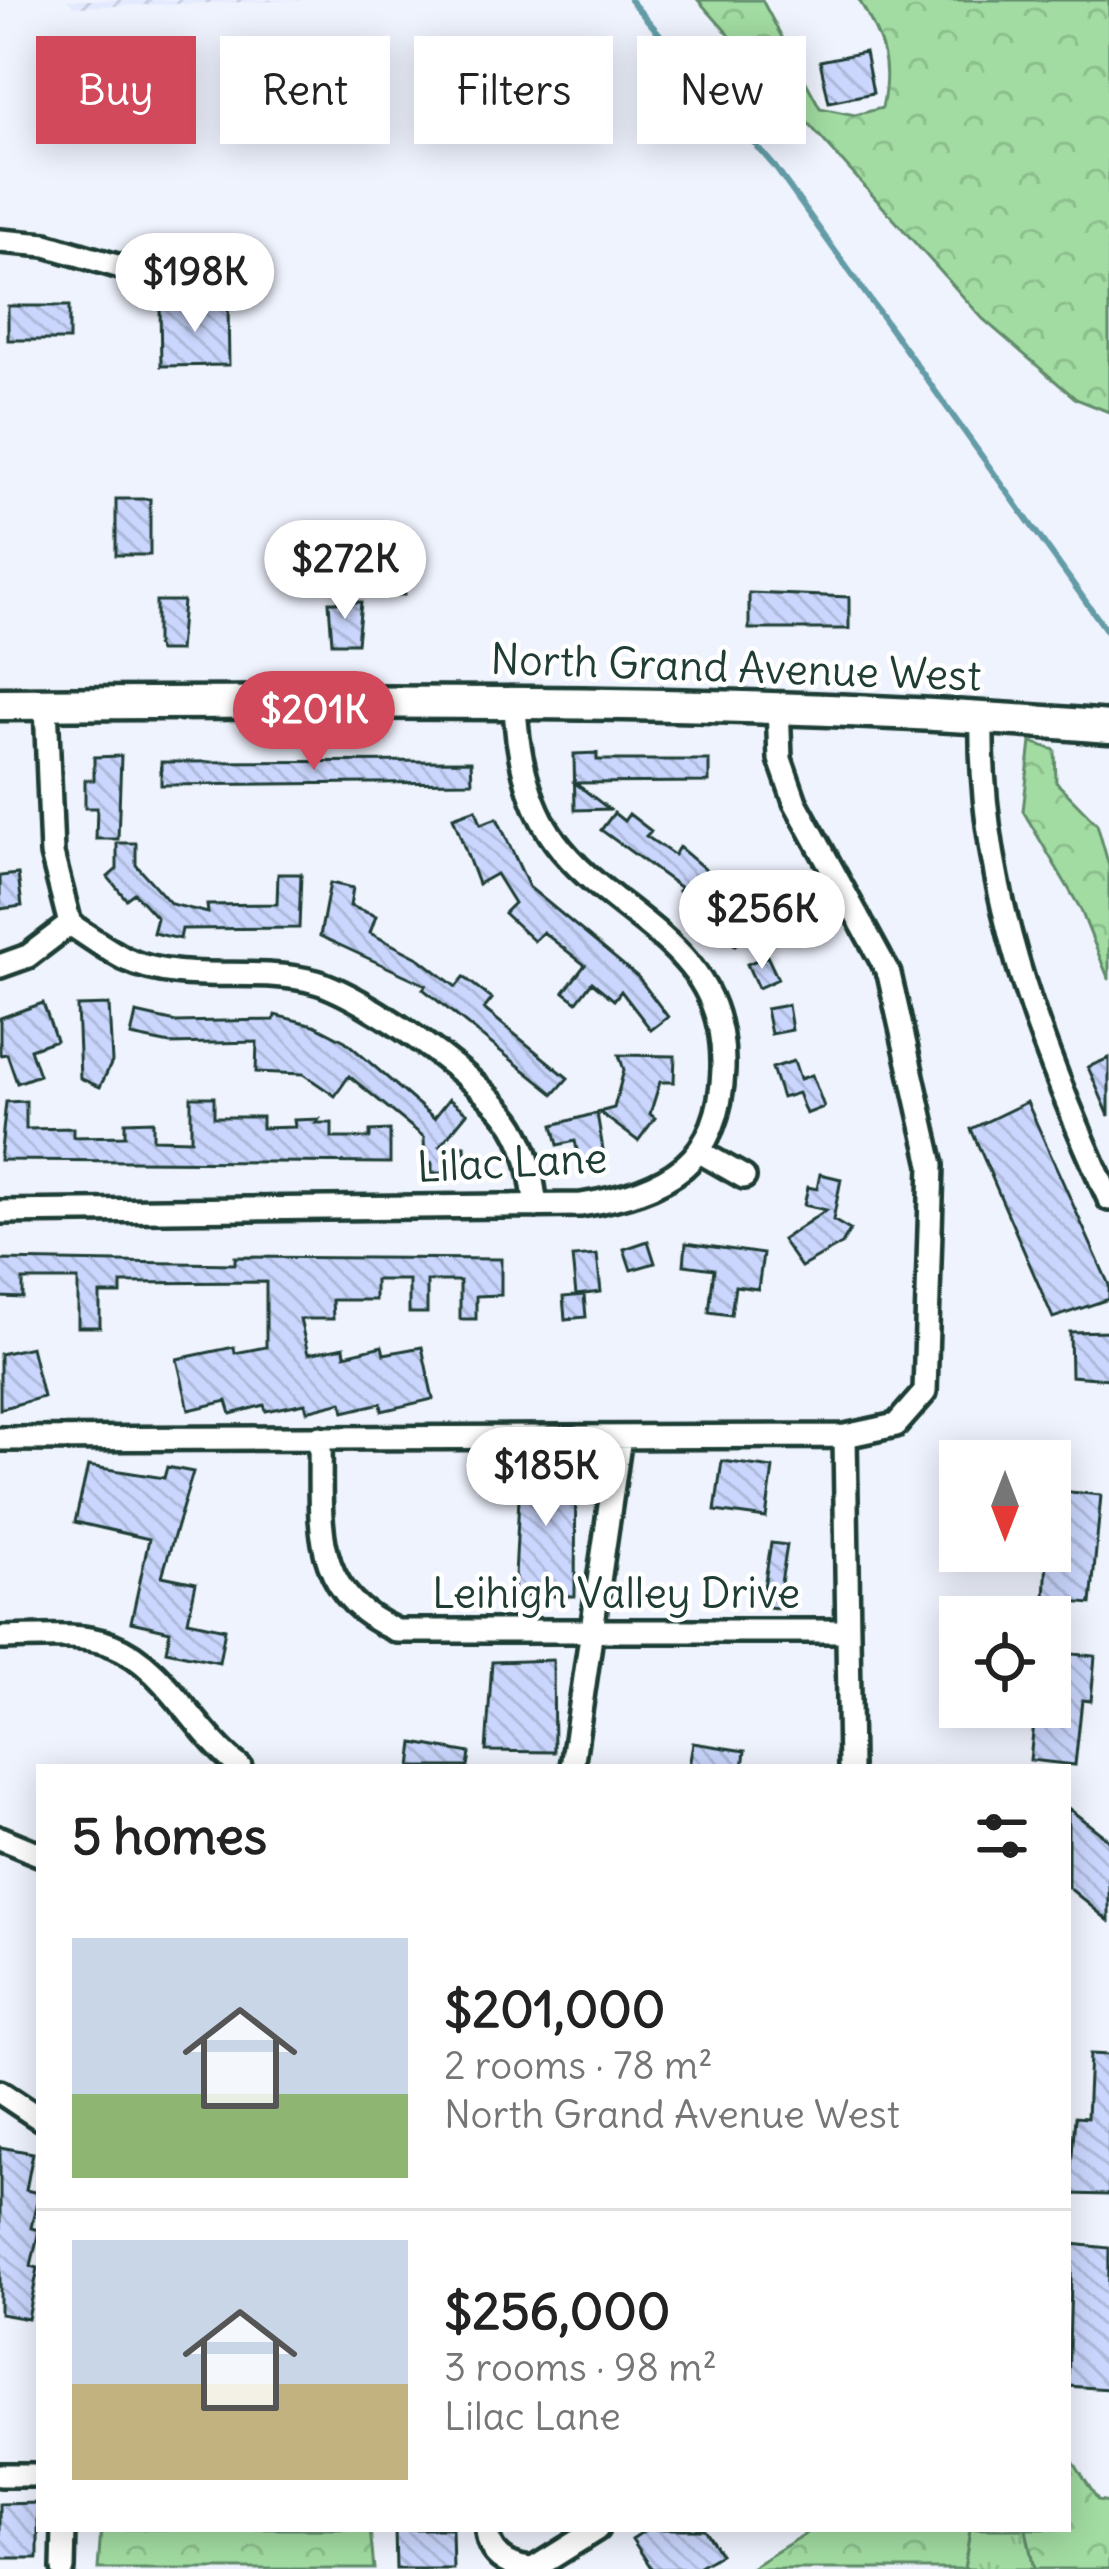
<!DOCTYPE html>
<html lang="en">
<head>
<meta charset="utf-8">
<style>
	body { margin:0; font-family:Delius,sans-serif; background:#f6f6f6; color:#222; height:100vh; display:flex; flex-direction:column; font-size:45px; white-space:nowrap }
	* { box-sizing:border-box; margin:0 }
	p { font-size:39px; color:#767676 }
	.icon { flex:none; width:66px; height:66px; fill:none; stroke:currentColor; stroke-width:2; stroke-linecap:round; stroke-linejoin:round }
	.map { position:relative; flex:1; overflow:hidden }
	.details { position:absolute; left:36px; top:1764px; width:1035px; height:768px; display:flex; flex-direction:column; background:#fff; border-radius:0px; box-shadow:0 6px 30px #0003 }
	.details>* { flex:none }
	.top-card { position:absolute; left:36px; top:36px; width:1038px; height:108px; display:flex; gap:24px }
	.needle { width:78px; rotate:180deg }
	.buttons { position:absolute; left:939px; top:1440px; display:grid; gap:24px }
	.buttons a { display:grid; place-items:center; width:132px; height:132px; border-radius:0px; background:#fff; box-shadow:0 6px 30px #0003; font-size:60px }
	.price { position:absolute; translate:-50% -102px; padding:0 27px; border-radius:42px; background:#fff; color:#222; font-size:39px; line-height:78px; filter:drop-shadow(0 3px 6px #0008) }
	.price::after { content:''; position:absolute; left:50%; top:72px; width:36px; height:27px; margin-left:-18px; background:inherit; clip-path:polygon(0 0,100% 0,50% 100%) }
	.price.on { background:#d1495b; color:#fff }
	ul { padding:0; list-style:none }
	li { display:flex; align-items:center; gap:36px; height:300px; padding:0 36px }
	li+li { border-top:3px solid #e0e0e0 }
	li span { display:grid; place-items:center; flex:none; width:336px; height:240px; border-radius:0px; color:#555 }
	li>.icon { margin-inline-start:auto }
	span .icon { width:144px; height:144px; fill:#fffc; stroke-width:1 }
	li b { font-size:51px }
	h2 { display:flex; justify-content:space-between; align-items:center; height:144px; padding:0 36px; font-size:51px }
	.chip { padding:0 42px; border-radius:0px; background:#fff; box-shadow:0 6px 30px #0003; font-size:42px; line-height:108px }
	.chip.on { background:#d1495b; color:#fff }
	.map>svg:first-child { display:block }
</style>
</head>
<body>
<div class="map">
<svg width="1109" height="2569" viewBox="0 0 1109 2569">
	<defs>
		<pattern id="industrial-furrows" width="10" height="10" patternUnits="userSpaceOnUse" patternTransform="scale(3)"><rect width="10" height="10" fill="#e4eafe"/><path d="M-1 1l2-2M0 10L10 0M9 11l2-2" fill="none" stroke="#c3cada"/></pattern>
		<pattern id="grass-tufts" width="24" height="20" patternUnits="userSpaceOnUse" patternTransform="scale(3)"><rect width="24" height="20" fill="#a2dca2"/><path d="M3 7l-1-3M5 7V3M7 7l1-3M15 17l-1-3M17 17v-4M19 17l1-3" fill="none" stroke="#8bbe8c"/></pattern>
		<pattern id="forest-crowns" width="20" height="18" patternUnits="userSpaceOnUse" patternTransform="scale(3)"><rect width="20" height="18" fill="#a2dca2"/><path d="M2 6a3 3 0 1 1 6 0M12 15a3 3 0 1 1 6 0" fill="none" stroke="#8bbe8c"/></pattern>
		<pattern id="building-back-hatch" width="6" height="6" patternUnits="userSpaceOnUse" patternTransform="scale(3)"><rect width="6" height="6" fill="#cad6fd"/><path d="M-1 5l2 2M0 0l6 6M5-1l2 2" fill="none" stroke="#adb9d9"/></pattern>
	</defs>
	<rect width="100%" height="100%" fill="#eff3fe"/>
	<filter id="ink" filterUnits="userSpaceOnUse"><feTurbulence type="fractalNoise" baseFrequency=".00833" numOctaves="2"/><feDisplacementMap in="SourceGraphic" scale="24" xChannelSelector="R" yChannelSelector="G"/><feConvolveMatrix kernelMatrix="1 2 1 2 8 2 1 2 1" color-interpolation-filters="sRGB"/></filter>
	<g filter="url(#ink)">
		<path fill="url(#industrial-furrows)" d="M67,0H307L74,7Z"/>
		<path fill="url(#grass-tufts)" stroke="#608c6b" stroke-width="3" d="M970,2529H1026L1034,2569H964Z"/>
		<path fill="url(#forest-crowns)" stroke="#608c6b" stroke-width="3" d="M698,0H762L820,108L855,115L882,108C892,62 882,39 859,0H1109V412L1076,399L983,319Z
			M1031,742L1055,750L1056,782L1097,824L1109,866V980L1080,908L1023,811Z
			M1068,2454L1098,2500L1109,2502V2569H1034L1026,2529H1068Z
			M101,2529H370L374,2569H98Z
			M813,2529H970L964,2569H749Z"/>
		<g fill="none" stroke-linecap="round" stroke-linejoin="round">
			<path stroke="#649ca7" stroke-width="6" d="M630,0L775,167L1109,634"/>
		</g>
		<path fill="url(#building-back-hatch)" stroke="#1f3d34" stroke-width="3" d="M865,52L873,93L829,102L820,61Z
			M228,304L229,365L161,366L160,305Z
			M8,306H69V340H8Z
			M116,499H150V555H116Z
			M365,559H404V595H364Z
			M749,593L849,597V629H749Z
			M156,601H183L179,651H159L156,645Z
			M329,602H361L357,643H332Z
			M597,753V760H709V782L575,783L609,809L575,810L574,754Z
			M121,756L118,839H96L97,808H85V780H94V757Z
			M471,761L472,782L161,785V762Z
			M476,809L481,824L497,818L529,887L638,977L668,1017L651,1030L621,991L614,1000L592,982L577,1002L564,992L585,965L543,932L534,941L504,913L514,903L496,874L478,884L453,817Z
			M614,813L624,821L629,814L651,831L646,836L674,855L679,847L726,887L721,893L752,931L735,945L678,891L681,888L601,830Z
			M117,843H136V865L171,904L208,913L207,905L277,904L278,874H301L299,928L182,929L180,939L153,933L157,918L134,893L126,899L108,877L117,869Z
			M18,874L22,906L0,909V876Z
			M330,883L353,888L350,906L376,916L370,933L420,959L456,987L464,977L492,999L484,1009L568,1078L554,1094L423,989L426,985L320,936Z
			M767,956L778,979L758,988L747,964Z
			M43,1003L56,1040L30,1049L39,1075L17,1083L7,1054L0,1055V1018Z
			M109,1005L112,1062L100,1087L80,1078L77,1006Z
			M788,1005L792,1030L771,1034L766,1009Z
			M136,1013L176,1022L274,1020L275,1015L314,1025L345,1041L434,1118L449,1099L467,1113L440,1146H465L466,1164H451V1173H432V1163L425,1166L424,1137L349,1076L335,1096L303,1074L256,1072L257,1042L170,1044L131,1036Z
			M619,1055L675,1056L674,1082H660L650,1114L655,1118L638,1141L599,1112L614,1108L624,1070Z
			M1109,1058V1116L1088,1067Z
			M794,1061L800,1079L812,1075L824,1107L806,1114L798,1093L782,1098L772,1068Z
			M191,1097H214V1117H262V1128L295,1127L294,1120L319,1119L316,1123H332V1138H370V1131L390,1130V1163L0,1160L6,1102L26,1101V1129L73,1128V1137L125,1136V1122L153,1121V1139L191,1140Z
			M1027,1102L1109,1285V1299L1053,1318L971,1129Z
			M597,1113L605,1162L581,1167L575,1141L558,1145L553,1125Z
			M820,1174L841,1179L833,1220L850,1230L842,1244L801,1267L782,1240L826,1210L804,1205L808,1187L817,1189Z
			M648,1241L655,1263L631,1270L624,1249Z
			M686,1243L763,1254L758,1289L735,1286L731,1315L709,1312L714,1269L684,1265Z
			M597,1255L601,1292L576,1295L572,1257Z
			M235,1257L501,1259V1295L476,1296V1319H460V1281H427V1313H409V1280H375V1300H332L333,1319H300L308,1354L344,1347L345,1355L382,1346L384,1354L422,1347L433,1399L382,1411L381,1403L344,1412L342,1402L307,1411L305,1403L266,1411L264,1405L231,1414L227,1401L189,1410L177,1359L234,1347L235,1353L266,1347V1282L121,1283V1294H100V1327H78V1280H23V1298L0,1297V1260L235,1264Z
			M584,1295L586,1317L565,1319L563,1297Z
			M1109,1331V1379L1071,1376L1070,1332Z
			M31,1347L43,1397L0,1409V1354Z
			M521,1459H576L575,1596H514Z
			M722,1461L773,1468L766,1518L715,1511Z
			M88,1466L164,1478L167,1467L193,1472L162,1576L196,1583L188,1621L225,1629L219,1662L166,1651L170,1631L131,1622L149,1539L75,1522Z
			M1050,1490L1101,1495L1091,1604L1045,1600Z
			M771,1543L787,1545L777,1608L761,1606Z
			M1050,1652L1095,1656L1091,1701L1082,1700L1075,1765L1030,1760L1035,1714L1050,1716Z
			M553,1660L554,1752L486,1751L492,1662Z
			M414,1743L470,1753L468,1767H411Z
			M693,1743L745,1751L743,1767H689Z
			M1068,1808L1109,1840V1921L1068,1887Z
			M1090,2054L1109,2055V2195L1069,2194L1075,2117L1087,2118Z
			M0,2147L33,2153L26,2190L39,2193L31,2228L39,2230L31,2266L38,2268L28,2319L0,2314Z
			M1072,2244L1109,2248L1108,2389L1068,2386Z
			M38,2503V2558H0V2504Z
			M395,2529H452L453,2569H396Z
			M647,2529H704L720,2554L694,2569H652L632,2539Z"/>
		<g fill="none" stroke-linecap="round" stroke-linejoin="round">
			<defs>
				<path id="minor" d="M0,241L46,245L144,274L219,277
					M46,704L52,854L70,924C88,936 106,949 125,959C183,986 254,965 316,982C365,996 488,1083 514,1127C529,1152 532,1178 536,1206
					M982,716C978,886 1040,1047 1109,1199
					M0,966L28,956L70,924
					M700,1152L744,1177
					M0,1212L581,1205C668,1191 720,1163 723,1069C724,1030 715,996 690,966C651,918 592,891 555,841C527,803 516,747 515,701
					M845,1436L850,1767
					M320,1437C322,1521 307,1591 397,1631H847
					M0,1439L845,1436L896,1425L925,1392L932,1165L889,974L795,802L780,759L778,705
					M0,1638C35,1638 79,1632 112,1645C165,1665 195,1733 240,1767
					M572,1767L620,1437
					M0,1838L39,1854
					M0,2092L39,2118
					M0,2475H39
					M487,2529C488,2555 506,2566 530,2569
					M63,2569L64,2529
					M533,2569L597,2529"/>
				<path id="secondary" d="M0,704C371,702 739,696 1109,727"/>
			</defs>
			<use href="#minor" stroke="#1f3d34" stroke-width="30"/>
			<use href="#secondary" stroke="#1f3d34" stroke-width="39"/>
			<use href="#minor" stroke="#fff" stroke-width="21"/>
			<use href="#secondary" stroke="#fff" stroke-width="30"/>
		</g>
	</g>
	<g text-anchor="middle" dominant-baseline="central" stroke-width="9" stroke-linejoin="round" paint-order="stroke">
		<g font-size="42" fill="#1f3d34" stroke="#fff">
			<text transform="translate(736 667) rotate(2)">North Grand Avenue West</text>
			<text transform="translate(512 1162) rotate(-3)">Lilac Lane</text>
			<text x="616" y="1593">Leihigh Valley Drive</text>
		</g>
	</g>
</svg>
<div class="buttons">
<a><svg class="needle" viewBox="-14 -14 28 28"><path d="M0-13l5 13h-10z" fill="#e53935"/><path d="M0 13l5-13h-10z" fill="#767676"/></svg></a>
<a><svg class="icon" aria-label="locate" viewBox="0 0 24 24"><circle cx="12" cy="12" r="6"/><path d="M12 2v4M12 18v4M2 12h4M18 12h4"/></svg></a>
</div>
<b class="price" style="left:195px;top:335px">$198K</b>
<b class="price" style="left:345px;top:622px">$272K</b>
<b class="price on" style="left:314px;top:773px">$201K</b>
<b class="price" style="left:762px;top:972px">$256K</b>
<b class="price" style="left:546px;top:1529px">$185K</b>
<div class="top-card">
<a class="chip on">Buy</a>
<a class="chip">Rent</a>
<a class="chip">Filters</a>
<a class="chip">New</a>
</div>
<section class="details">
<h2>5 homes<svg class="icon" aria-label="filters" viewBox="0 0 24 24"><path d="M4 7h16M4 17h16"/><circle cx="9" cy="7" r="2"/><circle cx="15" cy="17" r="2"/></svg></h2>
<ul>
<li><span style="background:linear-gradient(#c9d6e8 65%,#8fb573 0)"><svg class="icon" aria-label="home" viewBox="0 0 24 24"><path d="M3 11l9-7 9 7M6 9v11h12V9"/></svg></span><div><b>$201,000</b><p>2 rooms · 78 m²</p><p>North Grand Avenue West</p></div></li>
<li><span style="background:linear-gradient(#c9d6e8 60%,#c2b280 0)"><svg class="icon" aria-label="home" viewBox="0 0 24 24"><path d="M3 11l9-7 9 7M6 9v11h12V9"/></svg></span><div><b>$256,000</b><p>3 rooms · 98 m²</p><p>Lilac Lane</p></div></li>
</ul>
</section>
</div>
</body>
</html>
